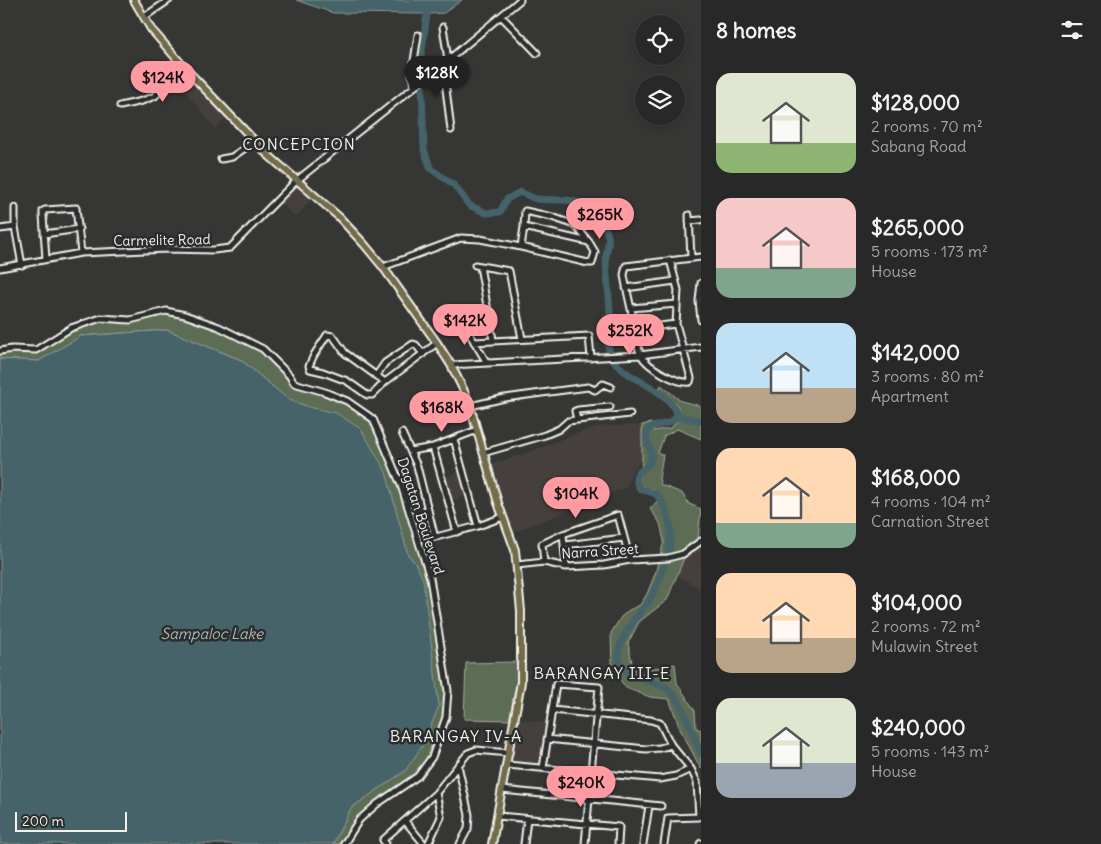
<!DOCTYPE html>
<html lang="en">
<head>
<meta charset="utf-8">
<style>
	body { margin:0; font-family:Delius,sans-serif; background:#303030; color:#f1f3f6; height:100vh; display:flex; flex-direction:column; font-size:19px; white-space:nowrap }
	* { box-sizing:border-box; margin:0 }
	p { font-size:16px; color:#a5a6a8 }
	.icon { flex:none; width:28px; height:28px; fill:none; stroke:currentColor; stroke-width:2; stroke-linecap:round; stroke-linejoin:round }
	.map { position:relative; flex:1; overflow:hidden }
	.side { display:flex; flex-direction:column; background:#282828; width:400px }
	.side>* { flex:none }
	.fabs { position:absolute; left:635px; top:15px; display:grid; gap:10px }
	.fabs a { display:grid; place-items:center; width:50px; height:50px; border-radius:50%; background:#282828; box-shadow:0 2px 12px #0003,0 0 0 1px #444445; font-size:25px }
	.scale { position:absolute; left:15px; bottom:12px; width:112px; box-sizing:border-box; padding-left:5px; border:2px solid #f4f1e8; border-top:0; font-size:14px; line-height:18px; white-space:nowrap; color:#f4f1e8; -webkit-text-stroke:4px #2a2d2e; paint-order:stroke }
	.price { position:absolute; translate:-50% -42px; padding:0 11px; border-radius:18px; background:#ff9aa2; color:#111; font-size:16px; line-height:32px; filter:drop-shadow(0 1px 2px #0008) }
	.price::after { content:''; position:absolute; left:50%; top:30px; width:15px; height:11px; margin-left:-8px; background:inherit; clip-path:polygon(0 0,100% 0,50% 100%) }
	.price.active { background:#222; color:#fff }
	ul { padding:0; list-style:none }
	li { display:flex; align-items:center; gap:15px; height:125px; padding:0 15px }
	li span { display:grid; place-items:center; flex:none; width:140px; height:100px; border-radius:15px; color:#555 }
	li>.icon { margin-inline-start:auto }
	span .icon { width:60px; height:60px; fill:#fffc; stroke-width:1 }
	li b { font-size:21px }
	h2 { display:flex; justify-content:space-between; align-items:center; height:60px; padding:0 15px; font-size:21px }
	main { display:flex; flex:1; min-height:0 }
	.map>svg:first-child { display:block }
</style>
</head>
<body>
<main>
<div class="map">
<svg width="701" height="844" viewBox="0 0 701 844">
	<rect width="100%" height="100%" fill="#363635"/>
	<filter id="ink" filterUnits="userSpaceOnUse"><feTurbulence type="fractalNoise" baseFrequency=".02" numOctaves="2"/><feDisplacementMap in="SourceGraphic" scale="10" xChannelSelector="R" yChannelSelector="G"/><feConvolveMatrix kernelMatrix="1 2 1 2 8 2 1 2 1" color-interpolation-filters="sRGB"/></filter>
	<g filter="url(#ink)">
		<path fill="#45403d" d="M196,82L225,113L223,115L226,118L215,128L185,91Z
			M296,185L312,199L296,217L280,203Z
			M642,425V461L633,470L627,487L512,533L490,465L530,452L574,434L602,426Z
			M460,472L466,496L449,501L443,477Z
			M701,514V589L678,576L684,558L692,552L697,546Z
			M518,719L547,723L540,766L510,762Z"/>
		<path fill="#5c6c54" stroke="#a8ae9e" d="M166,311L202,322L263,349L294,383L347,401L373,419L401,485L430,578L448,691L446,717L432,757L418,776L359,820L344,844H333L351,808L405,771L439,706L415,563L408,555L385,472L312,408L289,400L241,360L167,330L81,336L39,361L0,359V351L36,350L59,335L101,318L130,320Z
			M661,385L681,401L701,406V439L677,429L664,436L658,453L663,455L659,479L661,485L682,493L689,504L701,509L697,546L692,552L684,558L667,600L639,622L628,643L633,668L641,674L648,672L649,669L675,664L677,683L695,711L696,728L701,730V769L680,729L669,699L650,697L626,688L612,669L611,633L621,617L629,610L640,605L647,594L655,574L664,541L660,523L650,509L661,497L655,489L645,488L639,483L642,461V425L651,423L654,431L671,428L679,419L678,406L659,389Z
			M518,662L516,685L509,720L464,719L466,663Z"/>
		<path fill="#456368" stroke="#8b9c9b" d="M296,0H462L444,13L427,14L333,13Z
			M167,330L241,360L289,400L312,408L336,413L361,429L386,472L408,555L415,563L423,579L439,706L423,745L405,771L351,808L333,844H0V359L39,361L81,336Z"/>
		<g fill="none" stroke-linecap="round" stroke-linejoin="round">
			<path stroke="#456368" stroke-width="7" d="M427,14L421,57L424,150L431,169L454,185L469,205L486,213L500,212L507,199L520,192C525,194 531,198 537,199C554,201 570,197 586,206C596,211 605,224 608,236C610,242 606,251 606,258C606,280 611,301 610,323C610,334 605,342 610,353C621,382 666,383 678,416
				M678,416L670,422L649,428C641,446 654,446 651,459C647,473 628,469 640,489C644,491 650,491 654,493C664,498 671,524 671,534C671,549 658,586 650,599C640,614 615,640 619,659C624,683 652,677 668,689C682,700 693,736 701,753
				M678,416L701,421"/>
			<defs>
				<path id="minor" d="M501,16L537,53
					M144,17L169,0
					M443,27L448,60
					M443,64L451,130
					M414,87L412,74L418,35
					M120,106L142,101L155,96L184,67
					M221,159L232,157L255,141
					M15,208V227L22,265
					M689,215L691,258
					M689,221L701,220
					M524,227L589,242
					M0,229L15,227
					M44,234L79,229
					M46,259L43,215V211L45,210L76,208L81,253
					M670,260L678,290L676,324L691,378L690,382C677,384 647,367 641,355C637,349 637,337 635,329C632,311 627,293 624,275L626,266L701,257
					M475,265L509,271L522,339
					M480,266L493,340
					M383,267L461,238L480,239L521,247L588,263H592L595,252L589,242L575,225L552,217L525,211L524,227L521,247
					M0,268L81,253L167,249L214,250L230,248L296,181L443,64L520,0
					M701,283L699,301L701,320
					M626,288L675,281
					M631,308L677,304
					M460,318L487,363
					M635,329L676,324
					M474,342L589,336L591,358
					M0,351L12,349L36,350L71,328L101,318L130,320L166,311L185,315L219,327L263,349L289,375L294,383L325,392L347,401L373,419L401,485L430,578L448,691L446,717L432,757L418,776L377,804L359,820L344,844
					M451,365L640,355L701,347
					M376,376L385,363L413,344L416,345L423,354
					M385,382L345,353L333,336L327,335L314,355L309,366L310,369L323,372L347,381L367,395H372L385,382L437,343
					M470,406L505,398L549,392L588,387L595,390L603,384L611,387
					M577,420L575,411L578,410L610,407
					M402,433L417,466L434,534L436,537L478,526L503,517
					M454,439L478,526
					M433,447L457,532
					M411,451L433,447L477,430
					M483,453L545,435L559,429L568,421L630,414
					M563,534L566,567
					M565,545L624,538
					M544,562L542,544L563,534L618,515L630,560
					M517,565L544,562L566,567L604,565L630,560L668,558L683,554L701,541
					M552,710L651,720L660,723L671,745L691,769L697,782L699,817L668,818L664,844
					M547,739L646,749L660,748L671,745
					M458,765L469,815L468,829L460,844
					M507,765L660,779L676,776L691,769
					M543,768L556,684L599,687L591,772
					M502,790L661,806
					M498,816L619,827L618,844
					M405,821L424,844
					M386,844L383,840L436,793L468,753L476,750L509,753
					M428,844L441,817L436,793
					M524,844L527,819
					M585,844L589,799
					M643,844L649,806
					M700,844L701,843"/>
				<path id="major" d="M134,0L151,29L184,67L267,154L339,217L364,244L383,267L437,343L451,365L463,389L470,406L498,503L515,550L521,611V682L492,844"/>
			</defs>
			<use href="#minor" stroke="#f4f1e8" stroke-width="9"/>
			<use href="#major" stroke="#f4f1e8" stroke-width="10"/>
			<use href="#minor" stroke="#2a2d2e" stroke-width="5"/>
			<use href="#major" stroke="#726c4b" stroke-width="6"/>
		</g>
	</g>
	<g text-anchor="middle" dominant-baseline="central" stroke-width="5" stroke-linejoin="round" paint-order="stroke">
		<g font-size="14" fill="#f4f1e8" stroke="#2a2d2e">
			<text transform="translate(162 240) rotate(-1)">Carmelite Road</text>
			<text transform="translate(421 516) rotate(72)">Dagatan Boulevard</text>
			<text transform="translate(600 551) rotate(-4)">Narra Street</text>
		</g>
		<g font-size="15" font-style="italic" fill="#aeb8b5" stroke="#2a2d2e">
			<text x="212" y="633">Sampaloc Lake</text>
		</g>
		<g font-size="16" letter-spacing="1" fill="#f4f1e8" stroke="#2a2d2e">
			<text x="299" y="144">CONCEPCION</text>
			<text x="602" y="673">BARANGAY III-E</text>
			<text x="456" y="736">BARANGAY IV-A</text>
		</g>
	</g>
</svg>
<div class="fabs">
<a><svg class="icon" aria-label="locate" viewBox="0 0 24 24"><circle cx="12" cy="12" r="6"/><path d="M12 2v4M12 18v4M2 12h4M18 12h4"/></svg></a>
<a><svg class="icon" aria-label="layers" viewBox="0 0 24 24"><path d="M12 4l9 5-9 5-9-5zM3 14l9 5 9-5"/></svg></a>
</div>
<div class="scale">200 m</div>
<b class="price active" style="left:437px;top:98px">$128K</b>
<b class="price" style="left:163px;top:103px">$124K</b>
<b class="price" style="left:600px;top:240px">$265K</b>
<b class="price" style="left:465px;top:346px">$142K</b>
<b class="price" style="left:630px;top:356px">$252K</b>
<b class="price" style="left:442px;top:433px">$168K</b>
<b class="price" style="left:576px;top:519px">$104K</b>
<b class="price" style="left:581px;top:808px">$240K</b>
</div>
<section class="side">
<h2>8 homes<svg class="icon" aria-label="filters" viewBox="0 0 24 24"><path d="M4 7h16M4 17h16"/><circle cx="9" cy="7" r="2"/><circle cx="15" cy="17" r="2"/></svg></h2>
<ul>
<li><span style="background:linear-gradient(#dfe7d0 70%,#8fb573 0)"><svg class="icon" aria-label="home" viewBox="0 0 24 24"><path d="M3 11l9-7 9 7M6 9v11h12V9"/></svg></span><div><b>$128,000</b><p>2 rooms · 70 m²</p><p>Sabang Road</p></div></li>
<li><span style="background:linear-gradient(#f6c9c9 70%,#7fa58c 0)"><svg class="icon" aria-label="home" viewBox="0 0 24 24"><path d="M3 11l9-7 9 7M6 9v11h12V9"/></svg></span><div><b>$265,000</b><p>5 rooms · 173 m²</p><p>House</p></div></li>
<li><span style="background:linear-gradient(#bfe0f5 65%,#b9a48a 0)"><svg class="icon" aria-label="home" viewBox="0 0 24 24"><path d="M3 11l9-7 9 7M6 9v11h12V9"/></svg></span><div><b>$142,000</b><p>3 rooms · 80 m²</p><p>Apartment</p></div></li>
<li><span style="background:linear-gradient(#ffd9b3 75%,#7fa58c 0)"><svg class="icon" aria-label="home" viewBox="0 0 24 24"><path d="M3 11l9-7 9 7M6 9v11h12V9"/></svg></span><div><b>$168,000</b><p>4 rooms · 104 m²</p><p>Carnation Street</p></div></li>
<li><span style="background:linear-gradient(#ffd9b3 65%,#b9a48a 0)"><svg class="icon" aria-label="home" viewBox="0 0 24 24"><path d="M3 11l9-7 9 7M6 9v11h12V9"/></svg></span><div><b>$104,000</b><p>2 rooms · 72 m²</p><p>Mulawin Street</p></div></li>
<li><span style="background:linear-gradient(#dfe7d0 65%,#9aa5b1 0)"><svg class="icon" aria-label="home" viewBox="0 0 24 24"><path d="M3 11l9-7 9 7M6 9v11h12V9"/></svg></span><div><b>$240,000</b><p>5 rooms · 143 m²</p><p>House</p></div></li>
</ul>
</section>
</main>
</body>
</html>
